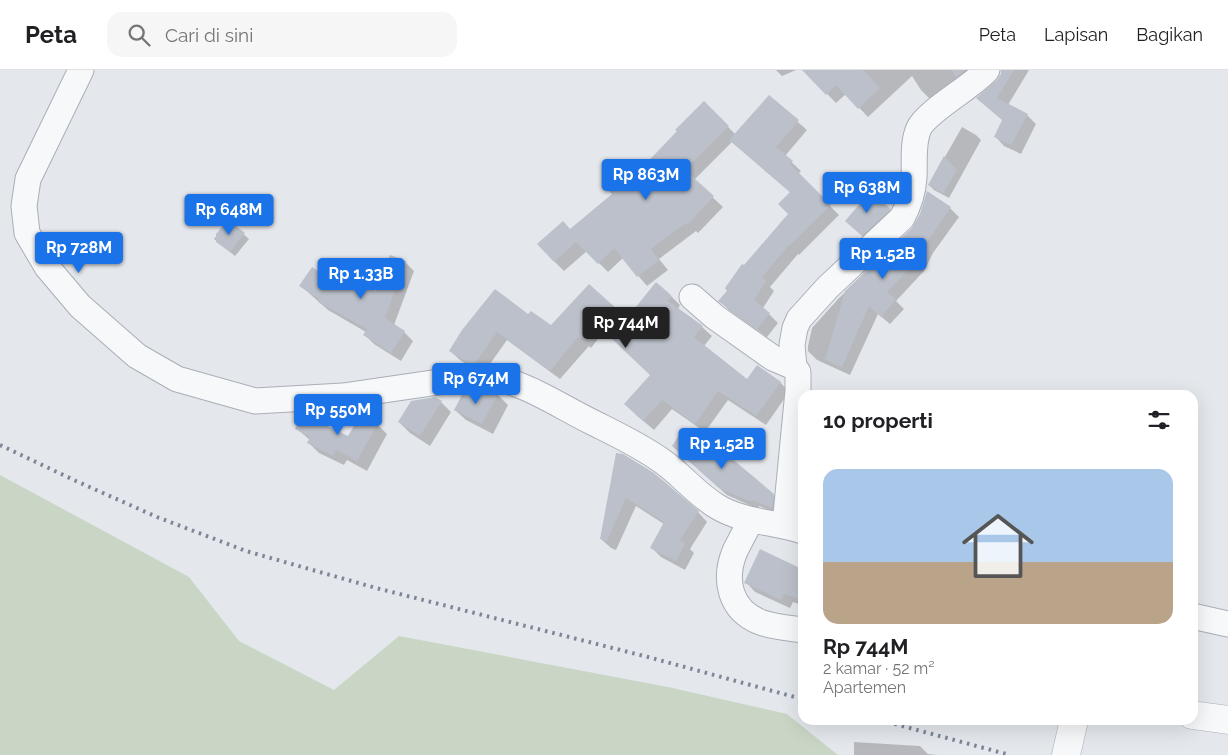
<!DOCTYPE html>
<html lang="id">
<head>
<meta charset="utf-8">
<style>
	body { margin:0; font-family:Raleway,sans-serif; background:#f6f6f6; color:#202124; height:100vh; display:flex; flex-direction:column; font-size:19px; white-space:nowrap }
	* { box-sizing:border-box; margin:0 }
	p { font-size:16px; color:#757577 }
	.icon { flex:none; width:28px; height:28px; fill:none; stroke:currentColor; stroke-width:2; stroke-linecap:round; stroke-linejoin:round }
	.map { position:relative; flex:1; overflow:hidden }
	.sheet { position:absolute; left:798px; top:320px; width:400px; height:335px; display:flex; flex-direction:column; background:#fff; border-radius:15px; box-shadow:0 5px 20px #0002 }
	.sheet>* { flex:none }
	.price { position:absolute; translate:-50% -42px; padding:0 11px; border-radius:5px; background:#1a73e8; color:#fff; font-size:16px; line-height:32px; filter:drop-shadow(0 1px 2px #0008) }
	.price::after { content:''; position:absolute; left:50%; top:30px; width:15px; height:11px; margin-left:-8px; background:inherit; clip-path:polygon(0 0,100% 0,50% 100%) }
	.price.active { background:#222; color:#fff }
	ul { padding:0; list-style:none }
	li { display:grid; align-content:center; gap:10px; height:265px; padding:0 25px }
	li+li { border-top:1px solid #e0e0e0 }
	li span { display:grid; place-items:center; height:155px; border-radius:15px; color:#555 }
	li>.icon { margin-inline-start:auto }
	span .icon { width:90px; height:90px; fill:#fffc; stroke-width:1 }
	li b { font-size:21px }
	h2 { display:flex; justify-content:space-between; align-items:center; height:60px; padding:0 25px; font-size:21px }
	header { display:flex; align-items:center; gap:30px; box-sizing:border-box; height:70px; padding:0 25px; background:#fff; border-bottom:1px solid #e0e0e0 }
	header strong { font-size:24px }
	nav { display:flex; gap:28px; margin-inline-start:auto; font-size:18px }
	.search { width:350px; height:45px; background:#f6f6f6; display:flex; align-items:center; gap:12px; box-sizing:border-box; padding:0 18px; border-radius:15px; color:#757577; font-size:19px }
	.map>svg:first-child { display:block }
</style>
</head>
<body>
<header>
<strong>Peta</strong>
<div class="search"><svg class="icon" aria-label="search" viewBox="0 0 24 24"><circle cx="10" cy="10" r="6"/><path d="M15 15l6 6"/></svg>Cari di sini</div>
<nav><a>Peta</a><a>Lapisan</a><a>Bagikan</a></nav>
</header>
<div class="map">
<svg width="1228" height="685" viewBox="0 0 1228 685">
	<rect width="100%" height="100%" fill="#e4e7ec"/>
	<path fill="#c9d6c5" d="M0,405L189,507L239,571L334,620L399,566L668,617L787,644L838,685H0Z"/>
	<path fill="#0003" d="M776,0H796L782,6Z
		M804,0H986L930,29L921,20L912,6L868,47L846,24L836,33Z
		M1002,0H1029L1008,35L1027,45L1036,54L1021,84L1004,76L995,66L1003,51L991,18L1002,5Z
		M769,27L807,60L785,86L801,101L798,104L839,145L799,185L798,184L770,217L774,221L763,238L778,253L767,267L729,240L720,231L744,197L790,144L791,123L732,72L694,110L723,137L698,163L696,161L659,189L668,200L647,216L623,188L608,202L587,181L564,201L554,191L570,160L637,105L704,33L736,65Z
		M962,57L976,65L981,70L949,128L934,120L929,115Z
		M950,138L959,147L933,183L924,201L896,231L904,239L890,254L878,244L850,305L817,290L808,281V276L812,258L839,228L913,159Z
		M890,140L898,148L872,174L856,160Z
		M228,151L249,169L235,186L214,169Z
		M405,192L414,201L394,255L404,262L413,271L401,291L374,274L365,265L366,262L328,240L301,216L331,211L376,223Z
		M589,216L627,250L671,226L680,235L678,239L702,257L712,266L704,276L747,311L780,312L789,322L766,355L728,330L705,362L672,339L654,360L635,344L651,305L604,261L591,278L589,276L560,309L507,270L485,301L478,302L460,290L450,281L529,246L552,257Z
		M480,322L498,325L508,335L493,364L466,350L455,340Z
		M441,332L451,342L430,376L410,363L399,352Z
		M377,354L387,364L367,401L347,390L344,395L319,383L309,373L310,370L296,358L349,368Z
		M680,383L773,425L780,433L779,444L759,436L758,439L727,425Z
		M617,384L698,442L707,452L690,479L694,483L685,500L661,487L652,478L664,454L636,436L616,480L611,478L601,469Z
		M796,497L802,499V535L793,532L790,538L755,522L746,512Z
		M854,672L920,676L928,684L938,685H854Z"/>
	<path fill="#bbc0ca" d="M802,0H863L880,18L858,39L836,15L826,25Z
		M952,0H965L956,7Z
		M1001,0H1014L997,28L1028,44L1011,75L994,67L1002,50L976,28L997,10L1001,4Z
		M769,25L799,50L776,77L793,91L790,94L831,135L789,176H788L762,207L766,211L754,230L770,243L757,259L718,231L727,221L725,218L742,194L744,195L788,144L778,134L790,122L729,70Z
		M704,31L729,56L685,100L714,126L688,154L686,153L651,179L659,190L637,207L614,178L598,194L576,172L554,192L537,174L563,151L570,159L612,124L609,121L633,99L637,103L677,61L675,60Z
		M944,86L957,100L943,124L928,115Z
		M927,121L951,137L925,175L916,192L887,222L896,229L881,247L869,236L842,297L825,290L845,221L912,158L920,144Z
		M870,122L891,139L862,166L845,151Z
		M228,150L245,163L230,182L216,172V164Z
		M390,185L406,191L385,248L405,261L391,283L363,265L367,259L318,232L319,229L299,216L312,197L330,209L336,198L376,221Z
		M656,212L671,225L668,231L703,256L694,267L747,309L757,295L781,312L756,346L718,321L695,354L662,330L643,351L624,334L650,305L594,252L581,269L578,267L550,301L497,262L476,292L468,293L449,281L462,260L495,219L528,244L531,241L551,255L589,214L627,248Z
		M480,321L498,324L482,354L454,340L463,323Z
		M435,327L442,331L420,366L398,352L411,331Z
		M302,344L348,366L361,344L378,353L357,391L336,380L333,386L307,373L310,367L295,359Z
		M683,359L730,387L774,424L772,438L752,430L751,432L719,418L672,376Z
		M616,383L623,384L654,403L699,441L680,470L685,473L676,491L650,478L664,452L626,428L607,471L600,469Z
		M760,479L802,499V530L784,524L781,530L744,513Z"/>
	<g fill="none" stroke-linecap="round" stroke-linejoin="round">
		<defs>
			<path id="minor" d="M81,0L28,109L24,136L27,163L47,197L80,236L137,286L177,309L255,331L343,326L480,306C523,309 558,336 596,354C618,365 641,376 662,391C682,405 697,425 718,437C743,452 775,452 802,461
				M692,227L715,247L773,288L794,297L798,302V321L785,455
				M794,297L792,275L795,258L799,249L828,217L902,148C909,135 913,123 914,108C915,92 912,73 919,58C927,41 972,17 987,0
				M751,450C746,460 740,471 735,481C723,510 730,540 760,552C773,557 789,558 802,560
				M1192,546L1228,554"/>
			<path id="tertiary" d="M1192,645L1228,650
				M1066,685L1074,650"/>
		</defs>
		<use href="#minor" stroke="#a9aeb7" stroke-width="27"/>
		<use href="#tertiary" stroke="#a9aeb7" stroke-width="29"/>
		<use href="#minor" stroke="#f7f8fa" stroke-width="25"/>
		<use href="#tertiary" stroke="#f7f8fa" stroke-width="28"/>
		<path stroke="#7d8696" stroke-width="4" stroke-dasharray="2.5 5" stroke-linecap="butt" d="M0,375L76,411L157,447L246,481L376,518L648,587L802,629
			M880,650L1010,685"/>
	</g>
</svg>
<b class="price" style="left:646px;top:131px">Rp 863M</b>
<b class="price" style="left:867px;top:144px">Rp 638M</b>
<b class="price" style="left:229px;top:166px">Rp 648M</b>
<b class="price" style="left:79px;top:204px">Rp 728M</b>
<b class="price" style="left:883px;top:210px">Rp 1.52B</b>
<b class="price" style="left:361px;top:230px">Rp 1.33B</b>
<b class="price active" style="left:626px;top:279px">Rp 744M</b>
<b class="price" style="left:476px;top:335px">Rp 674M</b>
<b class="price" style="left:338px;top:366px">Rp 550M</b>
<b class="price" style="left:722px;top:400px">Rp 1.52B</b>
<section class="sheet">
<h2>10 properti<svg class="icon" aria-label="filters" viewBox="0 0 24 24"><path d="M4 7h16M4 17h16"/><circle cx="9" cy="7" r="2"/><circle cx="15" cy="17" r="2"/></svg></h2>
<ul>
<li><span style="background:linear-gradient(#a9c7e8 60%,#b9a48a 0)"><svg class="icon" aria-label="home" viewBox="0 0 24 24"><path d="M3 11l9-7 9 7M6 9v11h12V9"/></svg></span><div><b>Rp 744M</b><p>2 kamar · 52 m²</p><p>Apartemen</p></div></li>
</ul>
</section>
</div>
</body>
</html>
